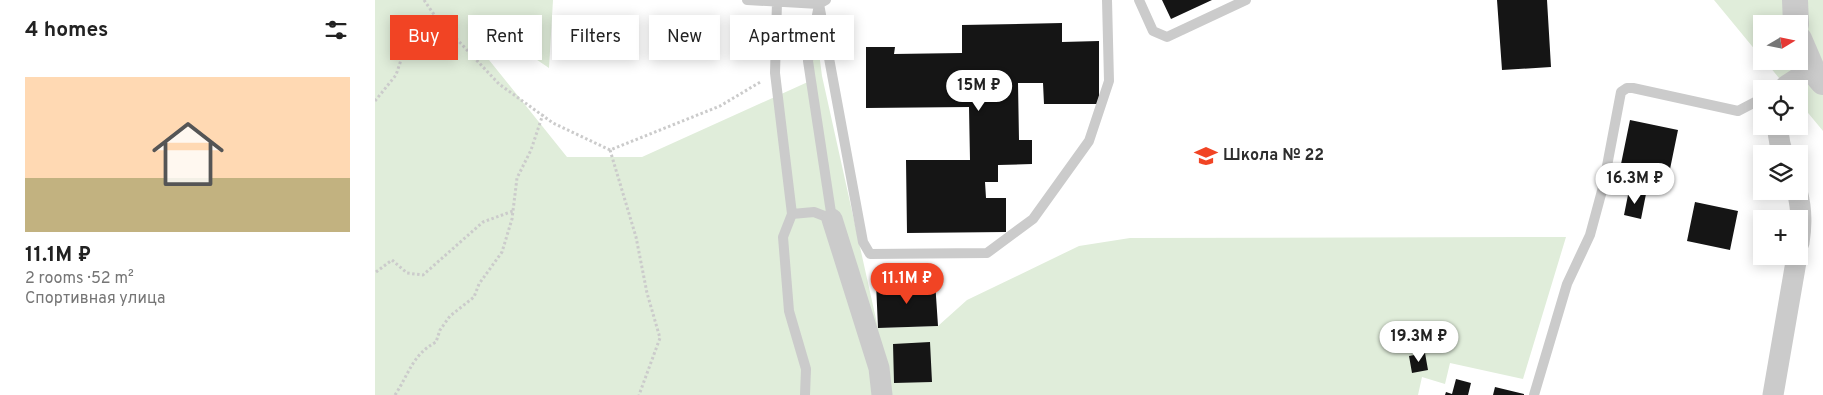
<!DOCTYPE html>
<html lang="en">
<head>
<meta charset="utf-8">
<style>
	body { margin:0; font-family:Overpass,sans-serif; background:#f6f6f6; color:#222; height:100vh; display:flex; flex-direction:column; font-size:19px; white-space:nowrap }
	* { box-sizing:border-box; margin:0 }
	p { font-size:16px; color:#767676 }
	.icon { flex:none; width:28px; height:28px; fill:none; stroke:currentColor; stroke-width:2; stroke-linecap:round; stroke-linejoin:round }
	.map { position:relative; flex:1; overflow:hidden }
	.details { display:flex; flex-direction:column; background:#fff; width:375px }
	.details>* { flex:none }
	.hud { position:absolute; left:15px; top:15px; width:475px; height:45px; display:flex; gap:10px }
	.needle { width:32px; rotate:80deg }
	.controls { position:absolute; left:1378px; top:15px; display:grid; gap:10px }
	.controls a { display:grid; place-items:center; width:55px; height:55px; border-radius:0px; background:#fff; box-shadow:0 2px 12px #0003; font-size:25px }
	.price { position:absolute; translate:-50% -42px; padding:0 11px; border-radius:18px; background:#fff; color:#222; font-size:16px; line-height:32px; filter:drop-shadow(0 1px 2px #0008) }
	.price::after { content:''; position:absolute; left:50%; top:30px; width:15px; height:11px; margin-left:-8px; background:inherit; clip-path:polygon(0 0,100% 0,50% 100%) }
	.price.on { background:#f14424; color:#fff }
	ul { padding:0; list-style:none }
	li { display:grid; align-content:center; gap:10px; height:265px; padding:0 25px }
	li span { display:grid; place-items:center; height:155px; border-radius:0px; color:#555 }
	li>.icon { margin-inline-start:auto }
	span .icon { width:90px; height:90px; fill:#fffc; stroke-width:1 }
	li b { font-size:21px }
	h2 { display:flex; justify-content:space-between; align-items:center; height:60px; padding:0 25px; font-size:21px }
	.chip { padding:0 18px; border-radius:0px; background:#fff; box-shadow:0 2px 12px #0003; font-size:18px; line-height:45px }
	.chip.on { background:#f14424; color:#fff }
	main { display:flex; flex:1; min-height:0 }
	.map>svg:first-child { display:block }
</style>
</head>
<body>
<main>
<section class="details">
<h2>4 homes<svg class="icon" aria-label="filters" viewBox="0 0 24 24"><path d="M4 7h16M4 17h16"/><circle cx="9" cy="7" r="2"/><circle cx="15" cy="17" r="2"/></svg></h2>
<ul>
<li><span style="background:linear-gradient(#ffd9b3 65%,#c2b280 0)"><svg class="icon" aria-label="home" viewBox="0 0 24 24"><path d="M3 11l9-7 9 7M6 9v11h12V9"/></svg></span><div><b>11.1M ₽</b><p>2 rooms · 52 m²</p><p>Спортивная улица</p></div></li>
</ul>
</section>
<div class="map">
<svg width="1448" height="395" viewBox="0 0 1448 395">
	<rect width="100%" height="100%" fill="#fff"/>
	<path fill="#e0edda" d="M0,0H178L174,68L131,39L110,55L192,157H267L435,81L432,52L442,37L447,76L503,328L563,326L592,300L704,246L755,238L1191,237L1148,379L1075,363L1070,384L1047,377L1043,395H0Z
		M1339,0H1448V131L1424,102V89H1413L1390,61H1424V24H1386V57Z"/>
	<path fill="#151515" d="M787,0H837L796,19Z
		M1122,0H1172L1176,67L1127,70Z
		M687,23V42L724,41V104H669L668,83H643L644,140H657V164L623,165V182H610L611,198H631V232L532,233L531,160H595L594,107L491,108V47H520L519,54L587,53V25Z
		M1255,120L1303,130L1294,174L1246,164Z
		M1254,190L1271,194L1266,219L1249,215Z
		M1320,202L1363,211L1355,250L1312,241Z
		M560,281L563,326L503,328L501,283Z
		M555,342L557,382L519,383L518,344Z
		M1050,353L1053,370L1037,373L1034,356Z
		M1081,379L1096,383L1093,395H1070L1071,392L1077,394Z
		M1120,387L1149,394V395H1118Z"/>
	<g fill="none" stroke-linecap="round" stroke-linejoin="round">
		<path stroke="#cbcbcb" stroke-width="3" stroke-dasharray="2.5 2.5" stroke-linecap="butt" d="M49,0L60,16L124,84L178,123L235,150L345,106L387,81
			M0,101L21,75L33,39L60,16
			M235,150L261,237L272,293L285,338L264,395
			M1,272L17,260L32,273L48,275L108,222L138,211
			M20,395C34,374 37,355 61,342L65,330L75,316L99,297L104,284L127,252L137,219L142,178L156,150L168,114"/>
		<path stroke="#cbcbcb" stroke-width="10" d="M372,0L444,4L451,0
			M764,0L778,31L792,37L871,0
			M402,2L400,73L417,214L408,237L414,311L431,369L430,395
			M444,4L488,242L495,254L612,253L658,219L714,141L734,81L732,0
			M417,214L439,212L457,219L433,61L443,10
			M1159,395L1192,284L1215,235L1228,187L1246,92L1252,88H1258L1363,111L1386,99"/>
		<path stroke="#cbcbcb" stroke-width="21" d="M1408,89L1412,85L1437,69
			M1402,126L1405,144L1408,154
			M1422,191C1427,209 1427,225 1424,243
			M457,219L504,368L507,395
			M1398,395L1422,256"/>
		<path stroke="#cbcbcb" stroke-width="26" d="M1420,0L1421,24
			M1424,39L1437,69L1448,82"/>
	</g>
	<defs>
		<symbol id="school-bare" viewBox="-9 -9 18 18"><path d="M0-5L7-2L0 1L-7-2ZM-4 1L0 2.5L4 1V4Q0 6-4 4Z" fill="#f14424" stroke="#fff" stroke-width="2.5" paint-order="stroke"/></symbol>
	</defs>
	<g fill-rule="evenodd">
		<use href="#school-bare" x="815" y="140" width="32" height="32"/>
	</g>
	<g text-anchor="middle" dominant-baseline="central" stroke-width="5" stroke-linejoin="round" paint-order="stroke">
		<g font-size="16" font-weight="bold" fill="#2e2e2e" stroke="#fff" text-anchor="start">
			<text x="848" y="156">Школа № 22</text>
		</g>
	</g>
</svg>
<div class="controls">
<a><svg class="needle" viewBox="-14 -14 28 28"><path d="M0-13l5 13h-10z" fill="#e53935"/><path d="M0 13l5-13h-10z" fill="#767676"/></svg></a>
<a><svg class="icon" aria-label="locate" viewBox="0 0 24 24"><circle cx="12" cy="12" r="6"/><path d="M12 2v4M12 18v4M2 12h4M18 12h4"/></svg></a>
<a><svg class="icon" aria-label="layers" viewBox="0 0 24 24"><path d="M12 4l9 5-9 5-9-5zM3 14l9 5 9-5"/></svg></a>
<a>+</a>
</div>
<b class="price" style="left:604px;top:112px">15M ₽</b>
<b class="price" style="left:1260px;top:205px">16.3M ₽</b>
<b class="price on" style="left:532px;top:305px">11.1M ₽</b>
<b class="price" style="left:1044px;top:363px">19.3M ₽</b>
<div class="hud">
<a class="chip on">Buy</a>
<a class="chip">Rent</a>
<a class="chip">Filters</a>
<a class="chip">New</a>
<a class="chip">Apartment</a>
</div>
</div>
</main>
</body>
</html>
